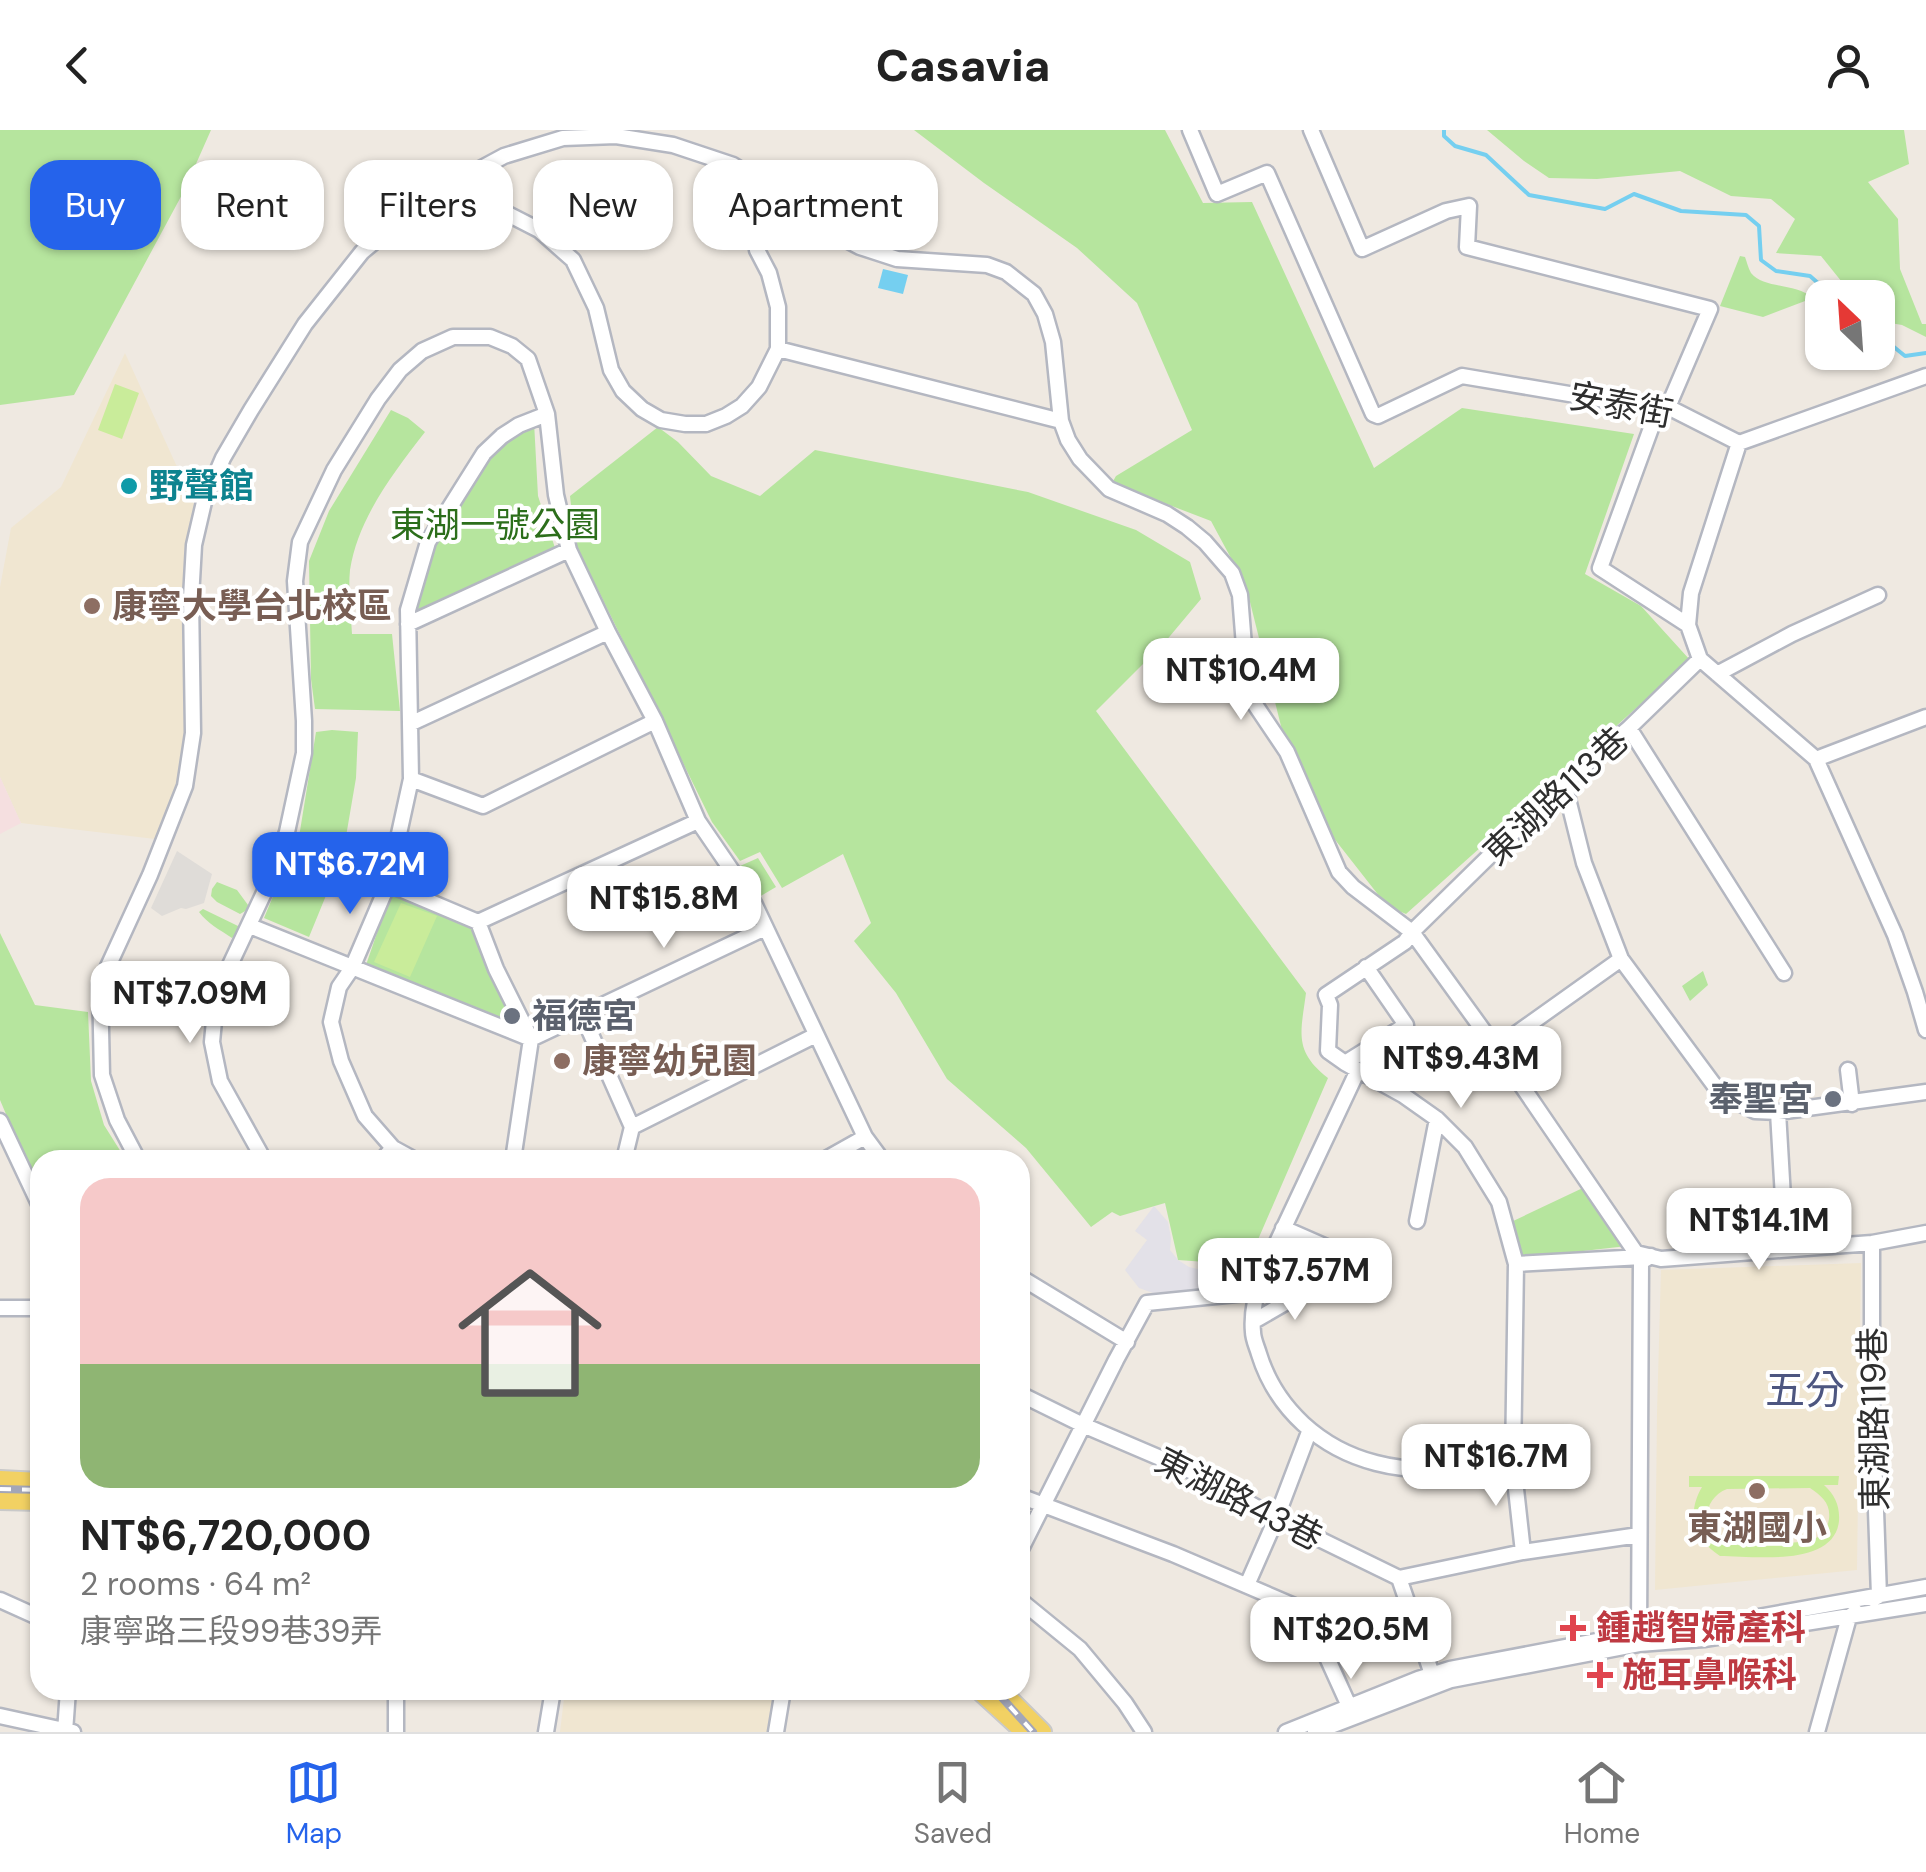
<!DOCTYPE html>
<html lang="en">
<head>
<meta charset="utf-8">
<style>
	body { margin:0; font-family:"DM Sans","Noto Sans TC",sans-serif; background:#f6f6f6; color:#222; height:100vh; display:flex; flex-direction:column; font-size:38px; white-space:nowrap }
	* { box-sizing:border-box; margin:0 }
	p { font-size:32px; color:#767676 }
	.icon { flex:none; width:55px; height:55px; fill:none; stroke:currentColor; stroke-width:2; stroke-linecap:round; stroke-linejoin:round }
	.map { position:relative; flex:1; overflow:hidden }
	.details { position:absolute; left:30px; top:1020px; width:1000px; height:550px; display:flex; flex-direction:column; background:#fff; border-radius:30px; box-shadow:0 2px 8px #0004 }
	.details>* { flex:none }
	.banner { position:absolute; left:30px; top:30px; width:1000px; height:90px; display:flex; gap:20px }
	.needle { width:65px; rotate:335deg }
	.fabs { position:absolute; left:1805px; top:150px; display:grid; gap:20px }
	.fabs a { display:grid; place-items:center; width:90px; height:90px; border-radius:20px; background:#fff; box-shadow:0 2px 8px #0004; font-size:50px }
	.price { position:absolute; translate:-50% -85px; padding:0 22px; border-radius:20px; background:#fff; color:#222; font-size:32px; line-height:65px; filter:drop-shadow(0 2px 5px #0008) }
	.price::after { content:''; position:absolute; left:50%; top:60px; width:30px; height:22px; margin-left:-15px; background:inherit; clip-path:polygon(0 0,100% 0,50% 100%) }
	.price.on { background:#2563eb; color:#fff }
	ul { padding:0; list-style:none }
	li { display:grid; align-content:center; gap:20px; height:530px; padding:0 50px }
	li span { display:grid; place-items:center; height:310px; border-radius:30px; color:#555 }
	li>.icon { margin-inline-start:auto }
	span .icon { width:180px; height:180px; fill:#fffc; stroke-width:1 }
	li b { font-size:42px }
	.tag { padding:0 35px; border-radius:30px; background:#fff; box-shadow:0 2px 8px #0004; font-size:35px; line-height:90px }
	.tag.on { background:#2563eb; color:#fff }
	header { display:flex; justify-content:space-between; align-items:center; height:130px; padding:0 50px; background:#fff; font-size:45px; font-weight:800 }
	.menu { display:flex; justify-content:space-around; align-items:center; height:140px; border-top:2px solid #e0e0e0; background:#fff; font-size:28px; color:#767676 }
	.menu a { display:grid; justify-items:center; gap:5px }
	.menu .on { color:#2563eb }
	.map>svg:first-child { display:block }
</style>
</head>
<body>
<header><svg class="icon" aria-label="back" viewBox="0 0 24 24"><path d="M15 5l-7 7 7 7"/></svg>Casavia<svg class="icon" aria-label="person" viewBox="0 0 24 24"><circle cx="12" cy="8" r="4"/><path d="M4 21q1-7 8-7t8 7"/></svg></header>
<div class="map">
<svg width="1926" height="1602" viewBox="0 0 1926 1602">
	<rect width="100%" height="100%" fill="#efe9e1"/>
	<path fill="#e3e1e8" d="M1154,1076L1168,1092L1171,1108L1170,1120L1178,1130L1189,1137L1211,1142H1226V1147H1254L1252,1156L1153,1163L1139,1158L1125,1140L1147,1110L1135,1101Z"/>
	<path fill="#f0e6d1" d="M125,223L194,374L183,441L186,604L182,642L176,673L155,709L21,693L0,647V457L11,398L61,357Z
		M1861,1133L1857,1440L1655,1460L1657,1283L1661,1140Z
		M565,1560H775L769,1602H560Z"/>
	<path fill="#f5dfe0" d="M0,647L21,693L0,704Z"/>
	<path fill="#b6e59e" d="M0,0H211L184,61L74,265L0,275Z
		M914,0H1165L1203,73L1252,72L1374,338L1462,278L1634,304L1585,444L1641,476L1690,530L1406,784L1387,776L1329,702L1282,600L1246,456L1211,391L1112,353L1116,346L1192,300L1137,173L1077,118L984,53Z
		M1487,0H1904L1909,34L1868,52L1898,89L1900,139L1922,194H1926V207L1902,195L1878,191V168L1854,167L1821,126L1776,123L1795,89L1771,69L1731,66L1680,41L1597,49L1549,48L1524,31Z
		M1740,126L1745,127C1747,132 1748,138 1751,143C1764,159 1796,153 1813,168L1763,187L1720,176Z
		M391,280L408,288L425,302C394,342 358,388 350,440C348,460 351,484 352,504H392L400,581L315,579L311,549L309,431L329,381Z
		M534,292L538,366L557,424L420,483L412,479L416,437L490,321Z
		M658,297L678,312L711,346L760,366L815,320L1028,362L1136,400L1190,432L1201,469L1165,512L1096,581L1306,863C1301,902 1293,921 1328,948L1247,1135L1178,1130L1165,1073L1120,1086L1112,1082L1091,1097L1026,1018L947,949L896,863L854,811L871,793L843,724L782,758L760,722L740,731L712,692L575,413L570,366Z
		M332,600L358,602L356,648L343,724L309,807L264,788L300,701L316,602Z
		M758,728L776,757L759,767L740,736Z
		M217,752L237,760L248,775L247,780L240,784L217,772L211,766L212,759Z
		M391,762L474,797L521,900L517,906L366,835Z
		M203,779L238,796L237,804L232,808C220,800 207,793 199,782Z
		M0,803L35,875L88,882L91,951L104,995L126,1030H40V1064L0,970Z
		M1703,841L1708,855L1690,871L1682,856Z
		M1587,1056L1627,1116L1522,1128L1511,1092Z"/>
	<path fill="#c9ec9a" fill-rule="evenodd" d="M115,254L139,263L122,309L98,300Z
		M401,773L437,786L410,847L374,832Z
		M1689,1346H1839L1838,1355H1824C1835,1365 1840,1376 1839,1391C1834,1438 1753,1426 1720,1426C1694,1409 1686,1384 1702,1357H1689ZM1810,1358C1822,1366 1831,1374 1829,1389C1828,1397 1823,1404 1816,1408C1807,1414 1735,1417 1724,1412C1699,1401 1703,1368 1727,1359Z"/>
	<path fill="#dfdcd8" d="M177,721L212,744L204,773L186,779L181,778L162,786L151,778Z"/>
	<path fill="#75cff0" d="M883,139L908,145L903,164L878,158Z"/>
	<g fill="none" stroke-linecap="round" stroke-linejoin="round">
		<path stroke="#75cff0" stroke-width="4" d="M1444,0V6L1455,16L1486,25L1529,65L1605,79L1634,64L1681,81L1746,85L1759,96L1761,130L1776,141L1810,146L1835,168
			M1878,204L1905,226L1926,223"/>
		<defs>
			<path id="minor" d="M1190,0L1217,64L1267,43L1373,284L1378,286L1462,246L1658,279L1668,277L1739,313L1926,246
				M1311,0L1362,119L1446,81L1469,76L1467,117L1710,179L1668,277
				M465,47L490,75L539,100L573,130L596,178L611,240L623,261L642,279L661,290L685,294H706L726,286L742,276L759,257L778,219V177L769,143L757,120L754,91L765,55
				M778,219L1061,291
				M1658,279L1600,438L1688,495
				M1739,313L1691,463L1688,495L1700,529L1816,629L1895,805L1915,862L1926,900
				M408,494L569,420
				M1717,544L1792,504L1878,465
				M412,593L608,502
				M1629,598L1784,843
				M1816,629L1926,587
				M411,649L483,676L655,591
				M1564,653L1584,733L1621,829L1720,963L1755,981L1778,982L1926,962
				M388,754L478,792L698,691
				M478,792L496,839L531,909L513,1030
				M250,796L531,909
				M582,884L632,997
				M531,909L765,798
				M1496,918L1621,829
				M1345,933L1406,895L1366,837
				M1358,940L1263,1142C1257,1161 1251,1181 1253,1202C1253,1209 1257,1217 1259,1224C1276,1279 1321,1319 1376,1333C1421,1345 1468,1338 1513,1332
				M1848,940L1852,974
				M1778,982L1786,1119
				M0,991L40,1076
				M632,997L816,905
				M138,1030L117,990L102,945L100,854L150,745L185,656L193,603L191,468L194,415L204,372L223,328L251,280L305,194L362,122L421,73L465,47L504,26L563,8L616,6L673,15L733,35L765,55L811,91L860,117L897,129L987,135L1006,142L1034,164L1045,184L1053,212L1061,291L1068,310L1080,329L1109,359L1167,384L1187,397L1205,412L1232,443L1240,465L1247,554L1252,570L1287,622L1339,742L1353,757L1412,802L1496,918L1636,1123L1661,1129L1872,1113L1926,1103
				M264,1030L220,951L212,912L216,870L230,835L270,750L287,702L304,623V591L295,451L300,412L334,340L378,269L400,240L422,221L453,207H490L512,216L528,229L547,284L556,365L569,420L608,502L655,591L698,691L754,773L865,1007L882,1030
				M382,1030L393,1018
				M415,1030L393,1018L365,986L341,931L331,892L339,857L352,838L388,754L411,649L408,480L428,412L484,323L502,306L519,295L547,284
				M624,1030L632,997
				M824,1030L865,1007
				M1417,1091L1437,989
				M1283,1098L1363,1133
				M1872,1113V1266L1879,1466L1873,1469
				M1642,1127L1516,1134L1499,1072L1465,1017L1437,989L1403,965L1345,933L1328,921L1330,875L1326,865L1405,812L1412,802L1564,653L1629,598L1700,529
				M1516,1134L1513,1332L1523,1422
				M1020,1147L1127,1212
				M0,1178H40
				M1254,1191L1313,1157
				M1020,1264L1083,1295L1193,1342L1276,1388L1399,1448L1434,1550
				M1020,1366L1173,1424L1306,1481L1349,1576
				M1020,1421L1116,1230L1147,1173L1256,1162
				M1399,1448L1523,1422L1639,1405
				M1247,1455L1276,1389L1309,1302
				M0,1470L40,1488
				M1020,1470L1080,1519L1125,1573L1144,1602
				M1639,1503L1641,1132L1651,1126
				M0,1586L73,1602
				M65,1602L68,1560
				M396,1602V1560
				M546,1602L553,1560
				M776,1602L783,1560
				M1286,1602L1418,1549L1450,1539L1639,1503L1708,1496L1926,1457
				M1315,1602L1451,1550L1639,1514L1704,1509L1926,1474
				M1817,1602L1849,1487L1856,1482"/>
			<path id="major" d="M0,1350L40,1352
				M0,1370L40,1371
				M979,1560L1025,1602
				M1000,1560L1042,1602"/>
		</defs>
		<use href="#minor" stroke="#b4b7c1" stroke-width="19"/>
		<use href="#major" stroke="#c9c9c9" stroke-width="22"/>
		<use href="#minor" stroke="#fff" stroke-width="14"/>
		<use href="#major" stroke="#f2d163" stroke-width="18"/>
		<defs>
			<path id="rail" d="M0,1359L40,1360
				M995,1560L1033,1602"/>
		</defs>
		<use href="#rail" stroke="#a3a6b8" stroke-width="8"/>
		<use href="#rail" stroke="#fff" stroke-width="4" stroke-dasharray="11" stroke-linecap="butt"/>
	</g>
	<circle fill="#0f9aa8" stroke="#fff" stroke-width="4" cx="129" cy="356" r="10"/>
	<g fill="#8d6e63" stroke="#fff" stroke-width="4">
		<circle cx="92" cy="476" r="10"/>
		<circle cx="562" cy="931" r="10"/>
		<circle cx="1757" cy="1361" r="10"/>
	</g>
	<g fill="#6b7280" stroke="#fff" stroke-width="4">
		<circle cx="512" cy="886" r="10"/>
		<circle cx="1833" cy="969" r="10"/>
	</g>
	<g fill="#e0444e" stroke="#fff" stroke-width="4">
		<path d="M1568 1483h10v10h10v10h-10v10h-10v-10h-10v-10h10z"/>
		<path d="M1595 1530h10v10h10v10h-10v10h-10v-10h-10v-10h10z"/>
	</g>
	<g text-anchor="middle" dominant-baseline="central" stroke-width="8" stroke-linejoin="round" paint-order="stroke">
		<g font-size="35" fill="#2e2e2e" stroke="#fff">
			<text transform="translate(1621 275) rotate(11)">安泰街</text>
			<text transform="translate(1556 666) rotate(-43)">東湖路113巷</text>
			<text transform="translate(1874 1289) rotate(-91)">東湖路119巷</text>
			<text transform="translate(1239 1369) rotate(27)">東湖路43巷</text>
		</g>
		<g font-size="35" font-weight="bold" fill="#0d838f" stroke="#fff" text-anchor="start">
			<text x="149" y="356">野聲館</text>
		</g>
		<g font-size="35" fill="#2c6e1b" stroke="#fff">
			<text x="495" y="395">東湖一號公園</text>
		</g>
		<g font-size="35" font-weight="bold" fill="#785e54" stroke="#fff" text-anchor="start">
			<text x="112" y="476">康寧大學台北校區</text>
			<text x="582" y="931">康寧幼兒園</text>
			<text x="1757" y="1398" text-anchor="middle">東湖國小</text>
		</g>
		<g font-size="35" font-weight="bold" fill="#5b616d" stroke="#fff" text-anchor="start">
			<text x="532" y="886">福德宮</text>
			<text x="1813" y="969" text-anchor="end">奉聖宮</text>
		</g>
		<g font-size="35" font-weight="bold" fill="#be3a42" stroke="#fff" text-anchor="start">
			<text x="1596" y="1498">鍾趙智婦產科</text>
			<text x="1622" y="1545">施耳鼻喉科</text>
		</g>
		<g font-size="40" fill="#4d5680" stroke="#fff">
			<text x="1805" y="1260">五分</text>
		</g>
	</g>
</svg>
<div class="fabs">
<a><svg class="needle" viewBox="-14 -14 28 28"><path d="M0-13l5 13h-10z" fill="#e53935"/><path d="M0 13l5-13h-10z" fill="#767676"/></svg></a>
</div>
<b class="price" style="left:1241px;top:593px">NT$10.4M</b>
<b class="price on" style="left:350px;top:787px">NT$6.72M</b>
<b class="price" style="left:664px;top:821px">NT$15.8M</b>
<b class="price" style="left:190px;top:916px">NT$7.09M</b>
<b class="price" style="left:1461px;top:981px">NT$9.43M</b>
<b class="price" style="left:1759px;top:1143px">NT$14.1M</b>
<b class="price" style="left:1295px;top:1193px">NT$7.57M</b>
<b class="price" style="left:1496px;top:1379px">NT$16.7M</b>
<b class="price" style="left:1351px;top:1552px">NT$20.5M</b>
<div class="banner">
<a class="tag on">Buy</a>
<a class="tag">Rent</a>
<a class="tag">Filters</a>
<a class="tag">New</a>
<a class="tag">Apartment</a>
</div>
<section class="details">
<ul>
<li><span style="background:linear-gradient(#f6c9c9 60%,#8fb573 0)"><svg class="icon" aria-label="home" viewBox="0 0 24 24"><path d="M3 11l9-7 9 7M6 9v11h12V9"/></svg></span><div><b>NT$6,720,000</b><p>2 rooms · 64 m²</p><p>康寧路三段99巷39弄</p></div></li>
</ul>
</section>
</div>
<nav class="menu">
<a class="on"><svg class="icon" aria-label="map" viewBox="0 0 24 24"><path d="M3 6l6-2 6 2 6-2v14l-6 2-6-2-6 2zM9 4v14M15 6v14"/></svg>Map</a>
<a><svg class="icon" aria-label="saved" viewBox="0 0 24 24"><path d="M7 4h10v16l-5-4-5 4z"/></svg>Saved</a>
<a><svg class="icon" aria-label="home" viewBox="0 0 24 24"><path d="M3 11l9-7 9 7M6 9v11h12V9"/></svg>Home</a>
</nav>
</body>
</html>
